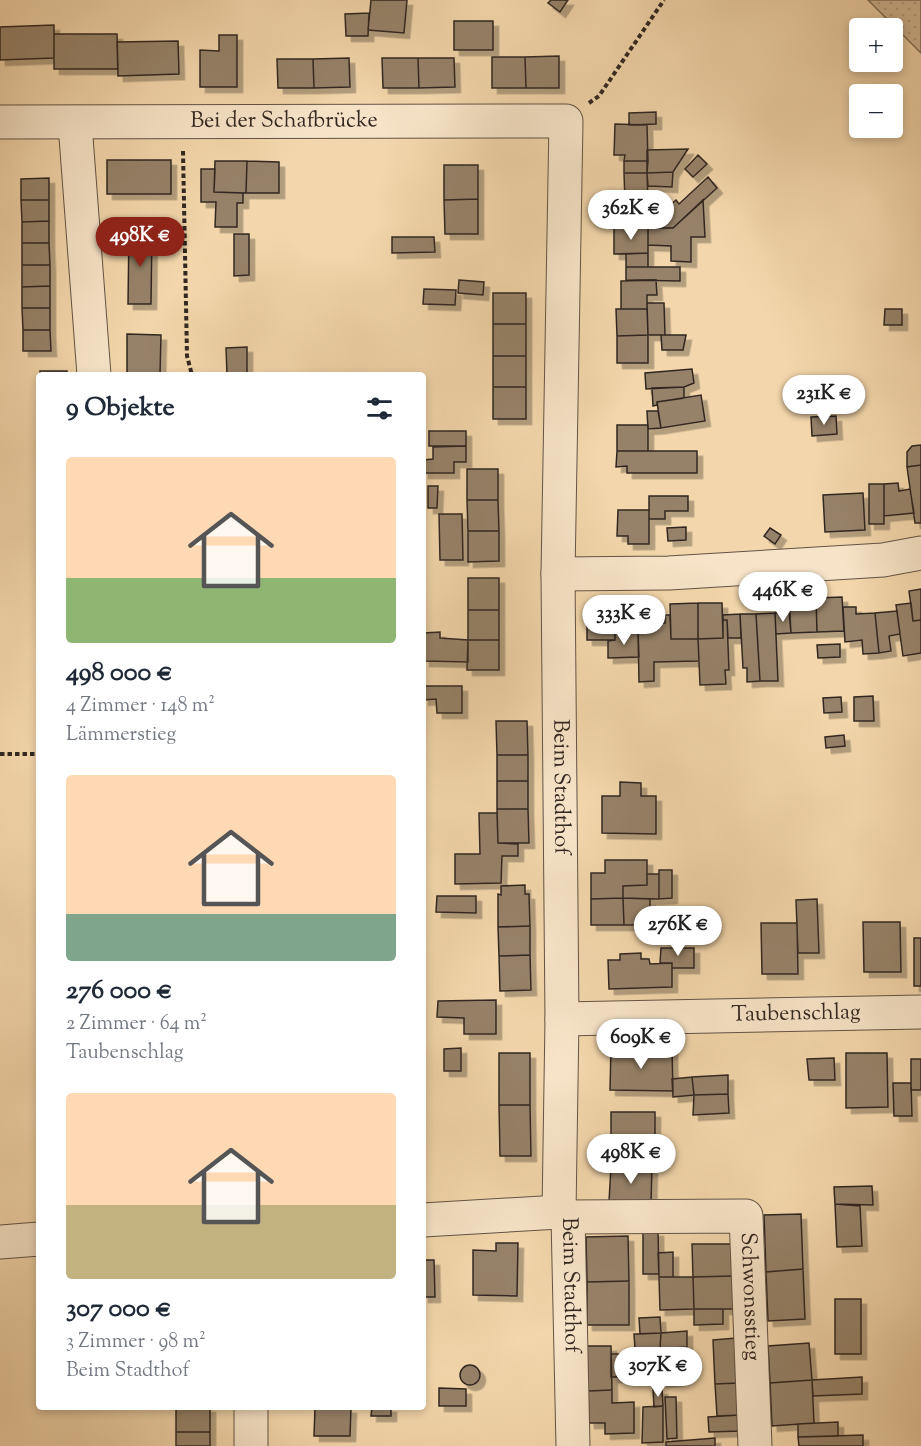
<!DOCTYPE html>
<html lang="de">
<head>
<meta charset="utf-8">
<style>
	body { margin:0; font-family:"Sorts Mill Goudy",serif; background:#f6f6f7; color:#1f2937; height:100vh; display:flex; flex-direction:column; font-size:22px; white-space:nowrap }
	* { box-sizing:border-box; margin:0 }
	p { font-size:20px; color:#747a83 }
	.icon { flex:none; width:33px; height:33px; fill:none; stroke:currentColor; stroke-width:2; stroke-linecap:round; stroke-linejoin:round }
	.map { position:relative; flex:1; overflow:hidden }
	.sheet { position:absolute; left:36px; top:372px; width:390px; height:1038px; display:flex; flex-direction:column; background:#fff; border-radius:6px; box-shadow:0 3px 9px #0003 }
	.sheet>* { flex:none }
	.controls { position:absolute; left:849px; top:18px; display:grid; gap:12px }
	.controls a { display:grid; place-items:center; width:54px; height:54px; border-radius:6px; background:#fff; box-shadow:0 3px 9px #0003; font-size:30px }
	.price { position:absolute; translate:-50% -51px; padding:0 14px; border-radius:21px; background:#fff; color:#222; font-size:20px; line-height:39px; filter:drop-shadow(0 2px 3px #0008) }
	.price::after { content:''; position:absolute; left:50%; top:36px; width:18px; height:14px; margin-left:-9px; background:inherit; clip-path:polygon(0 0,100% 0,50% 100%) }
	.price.selected { background:#8f2418; color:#fff }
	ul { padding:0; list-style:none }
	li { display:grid; align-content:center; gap:12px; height:318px; padding:0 30px }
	li span { display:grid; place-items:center; height:186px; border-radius:6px; color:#555 }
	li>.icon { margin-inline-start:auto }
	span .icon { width:108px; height:108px; fill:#fffc; stroke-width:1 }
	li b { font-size:26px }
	h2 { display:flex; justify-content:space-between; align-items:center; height:72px; padding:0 30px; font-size:26px }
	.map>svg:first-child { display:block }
</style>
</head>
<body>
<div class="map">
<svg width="921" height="1446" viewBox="0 0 921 1446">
	<defs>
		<pattern id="grass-dots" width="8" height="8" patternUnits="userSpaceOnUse" patternTransform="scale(1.5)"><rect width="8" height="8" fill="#d2b894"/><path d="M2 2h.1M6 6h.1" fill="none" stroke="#b59e7f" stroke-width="1.8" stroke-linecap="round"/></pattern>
		<filter id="shadow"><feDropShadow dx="5.5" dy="5.5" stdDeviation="0" flood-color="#0004"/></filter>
	</defs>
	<rect width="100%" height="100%" fill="#f3d6ab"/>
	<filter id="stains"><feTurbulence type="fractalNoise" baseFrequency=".00333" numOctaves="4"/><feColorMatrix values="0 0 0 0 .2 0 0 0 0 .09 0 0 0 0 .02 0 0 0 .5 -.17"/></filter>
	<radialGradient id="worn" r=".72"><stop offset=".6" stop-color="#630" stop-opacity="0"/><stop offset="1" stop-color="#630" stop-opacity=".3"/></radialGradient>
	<path fill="url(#grass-dots)" stroke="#82705a" stroke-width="1.5" d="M868,0H921V53Z"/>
	<path fill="#968269" stroke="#322821" stroke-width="1.5" filter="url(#shadow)" d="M371,0H407L404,33L368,30Z
		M551,0H568L560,12L548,3Z
		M369,13L368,36H346L345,14Z
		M454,21H493V50H454Z
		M54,25V58L0,60V27Z
		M54,34H117L118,69H54Z
		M219,35H237V87H200V50L219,51Z
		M178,41L179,74L118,76L117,42Z
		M559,56V88H526L525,57Z
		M492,57H525L526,88H492Z
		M349,58L350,87L314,88L313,59Z
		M382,58H418L419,88H383Z
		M418,58H454L455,87L419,88Z
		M277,59H313L314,88H278Z
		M656,112V124L629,125V113Z
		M615,124L647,125L648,161H624L625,155H614Z
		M688,149L673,172L647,173V150Z
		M698,155L707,164L693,177L685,169Z
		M107,160H171V194H107Z
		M215,161H247L246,193L214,192Z
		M247,161L279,162V193H246Z
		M624,161H648L647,173H624Z
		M444,165H478V199L444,200Z
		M201,169H215L214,192L243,193V203H237V227H215L216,202H201Z
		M673,172L672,187L648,186L647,173Z
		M624,173H647L648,202H625Z
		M708,177L717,188L673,228H654L661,214L658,211L666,203L669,206L676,200L679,204Z
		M49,178V200H21V179Z
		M478,199V234H445L444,200Z
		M21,200H49V221L22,222Z
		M703,200L705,237H691V262L671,261V246L648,245V228H673Z
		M615,202H648V228H614Z
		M49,221V243H22V222Z
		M614,228H648V253L614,254Z
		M129,231H152L151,304H128Z
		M234,234H249V275L234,276Z
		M392,237H434L435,252L392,253Z
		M22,243H49L50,265H22Z
		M648,253V267H626V254Z
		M22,265H50V286L22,287Z
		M626,267H680V281L626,280Z
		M459,280L484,282L483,295L458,293Z
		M656,280L657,295H647V309H621V281Z
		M50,286V308H22V287Z
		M424,289L456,290L455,305L423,304Z
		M493,293H526V324H493Z
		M647,303H664L665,335H648Z
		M22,308H50V330H23Z
		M616,309H647L648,335L617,336Z
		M885,309H902V325H884Z
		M493,324H526V356H493Z
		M23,330H50L51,351H23Z
		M127,334L161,335L160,375H127Z
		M648,335V363H617V336Z
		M661,335H686L683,350H662Z
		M247,347V375H227L226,348Z
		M493,356H526V387H493Z
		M692,369L694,383L684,387L646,389L645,373Z
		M40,371H67V375H40Z
		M850,382L851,397L835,398L834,383Z
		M493,387H526V419H493Z
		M684,387V398L657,402V405L653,406L652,388Z
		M701,395L705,421L661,428L657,402Z
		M647,411H658L661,428L648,429Z
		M836,416L837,434L812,436L811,417Z
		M617,425H648V451H617Z
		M429,431H466V446H429Z
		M921,445V465L907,467V452L912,446Z
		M466,446V462H454V473H423V460L433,459V447Z
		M617,451H697V473H627V466L616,467Z
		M921,465V523H915L907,467Z
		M467,469H498V500H467Z
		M898,483L899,491L910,489L914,513L884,516V484Z
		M869,484H884V524H869Z
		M428,486H438L437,508H428Z
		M863,493L865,530L825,532L823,495Z
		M649,496H688V511H665V519H649Z
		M467,500H498L499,531H468Z
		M618,510H649V544H628V536H617Z
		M439,514H462L463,560H440Z
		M686,527V540L668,541L667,528Z
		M770,528L781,535L775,544L764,536Z
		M468,531H499V561L468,562Z
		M468,578H499V610H468Z
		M921,589V620L913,621L909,591Z
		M842,597L844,631L817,632L816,598Z
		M816,598L817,632L791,633L789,599Z
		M698,603V639H671L670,604Z
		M698,603H722L723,638L698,639Z
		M911,603L913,621L921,620V653L903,656L896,605Z
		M587,607H615V640H587Z
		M843,607H856V614L875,613L879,653L863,654L862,640L845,642Z
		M468,610H499V640H468Z
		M789,611L791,633L776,634L775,613Z
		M897,611L900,634L889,636L891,651L879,653L875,613Z
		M775,613L778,681H760L756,614Z
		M740,614L741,638H728L727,620H723V615Z
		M740,614H756L760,681L747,682V668H743Z
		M665,615H670L671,639H698L699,661L654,662V681L639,682L638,632H650L651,623H665Z
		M723,620H727L729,670H725L726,684L700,685L698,639L723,638Z
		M440,632V638L468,640V662L424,661V633Z
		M615,632H638L639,657L608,658V641L615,640Z
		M468,640H499V670H467Z
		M840,644V657L818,658L817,645Z
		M423,686H462V713H437L436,699L423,700Z
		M873,696L874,721H854V697Z
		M841,697L842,712L824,713L823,698Z
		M496,721H527L528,755H497Z
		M844,735L845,746L826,748L825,737Z
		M497,755H528V781H497Z
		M497,781H528V809H497Z
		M620,782L641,783V796H656V834L602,833V796H620Z
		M497,809H528L529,843H498Z
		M479,813H497L498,843L518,844V856H502L501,883L455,884V854H480Z
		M605,860H647V885L623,886V898L591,899V873H605Z
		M659,870H672V898L659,899Z
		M647,874H659V899L623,898V886L647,885Z
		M525,885V894H529L530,926L498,927V894L501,895V886Z
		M437,896H476V913L436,912Z
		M623,898L650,899V925H624Z
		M623,898L624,925H591V899Z
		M817,899L819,953H798L796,900Z
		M863,922H900L901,972H864Z
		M761,923H797L798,974H762Z
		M530,926V955L499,956L498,927Z
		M914,938H921V986H914Z
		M661,948H694V968H672V963H660Z
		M641,953V959H649L650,964L672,963V987L609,989L608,960H620V954Z
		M530,955L531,990L500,991L499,956Z
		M496,1000V1034H464V1018L437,1017L438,1001Z
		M461,1048V1071H444V1049Z
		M611,1048L672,1049L673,1091L610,1090Z
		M499,1053H530V1105H499Z
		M846,1053H887L888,1107L846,1108Z
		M834,1058L835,1080H809L807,1059Z
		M911,1059H921V1090H911Z
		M728,1075V1094L694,1095L692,1077Z
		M692,1077L694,1095L673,1097L672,1079Z
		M893,1083H911L912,1116H894Z
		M728,1094L729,1113L693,1115L694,1095Z
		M499,1105H530L531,1156H500Z
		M611,1112H655V1139H611Z
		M611,1166L652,1168L651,1203L609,1202Z
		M872,1186L873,1205L835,1204L834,1187Z
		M835,1204L860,1206L862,1246L837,1247Z
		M801,1214L803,1269L766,1272L764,1215Z
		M643,1231H658L659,1274H643Z
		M628,1236L629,1281L587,1282L586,1237Z
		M496,1243H518L517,1296L473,1295V1250L496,1251Z
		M692,1244H732L733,1276L693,1277Z
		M673,1252V1277H659L658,1253Z
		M423,1260H434L435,1297H423Z
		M803,1269L805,1319L768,1321L766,1272Z
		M733,1276L734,1309H694L693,1277Z
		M659,1277H693L694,1309L660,1310Z
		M629,1281V1325H587V1282Z
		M835,1299H861V1354H835Z
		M694,1309H723V1324L694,1325Z
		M660,1317L661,1333L640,1334L639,1318Z
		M687,1331V1347L660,1349L661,1333Z
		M661,1333L660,1349H635L634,1334Z
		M736,1338L739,1383L715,1384L713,1340Z
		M809,1343L812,1380L770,1383L768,1346Z
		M587,1346H611L612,1390L588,1391Z
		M660,1349L661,1363L634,1364L633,1350Z
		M611,1354H633L634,1377H611Z
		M661,1358H678L679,1380L662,1382Z
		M460 1375a10 10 0 1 1 20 0a10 10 0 1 1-20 0Z
		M862,1377V1394L813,1396L812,1380Z
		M812,1380L814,1423L772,1426L770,1383Z
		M739,1383L740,1415L717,1416L715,1384Z
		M439,1388L466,1389V1406H439Z
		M653,1389H662L663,1406L654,1407Z
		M612,1390V1403L634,1402V1433L605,1434V1423H589L588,1391Z
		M665,1397H676L677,1438L667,1439Z
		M663,1406V1442L642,1443L643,1407Z
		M176,1407H210V1432H176Z
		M372,1407H391V1416H371Z
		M315,1408H351L350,1436H314Z
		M740,1415L741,1431L709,1432L708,1417Z
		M838,1422V1436L798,1437V1424Z
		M176,1432H210V1446H176Z
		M863,1435V1446H799L798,1437Z
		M715,1438V1446H666V1442Z"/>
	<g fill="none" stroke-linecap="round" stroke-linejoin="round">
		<defs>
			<g id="street">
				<path id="s1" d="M0,122L566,121L558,574L562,1019L559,1212L568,1217L746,1216L755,1446"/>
				<path d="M75,124L94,375"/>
				<path d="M558,574L669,573L883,560L921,553"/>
				<path id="s2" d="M562,1019L921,1012"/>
				<path id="s3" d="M568,1217L573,1446"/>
				<path d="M423,1220L559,1212"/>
				<path d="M0,1242L39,1239"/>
				<path d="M251,1407V1446"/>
			</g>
		</defs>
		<use href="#street" stroke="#625444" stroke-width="35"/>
		<path stroke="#322821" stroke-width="4" stroke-dasharray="4.5 3" stroke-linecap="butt" d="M589,103L599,96L664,0
			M183,151L187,356L192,375
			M0,754H39"/>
		<use href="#street" stroke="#f7e4c8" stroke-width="33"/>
	</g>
	<g text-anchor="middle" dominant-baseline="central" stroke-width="4.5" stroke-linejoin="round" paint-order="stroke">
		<g font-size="22" fill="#322821" stroke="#f7e4c8">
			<text stroke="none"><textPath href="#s1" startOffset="284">Bei der Schafbrücke</textPath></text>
			<text stroke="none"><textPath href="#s1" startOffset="1232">Beim Stadthof</textPath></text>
			<text stroke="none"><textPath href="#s2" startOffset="234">Taubenschlag</textPath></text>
			<text stroke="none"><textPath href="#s3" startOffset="68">Beim Stadthof</textPath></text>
			<text stroke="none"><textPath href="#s1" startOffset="1926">Schwonsstieg</textPath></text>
		</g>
	</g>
	<rect width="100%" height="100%" filter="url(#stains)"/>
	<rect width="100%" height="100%" fill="url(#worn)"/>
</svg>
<div class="controls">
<a>+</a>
<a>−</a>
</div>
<b class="price" style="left:631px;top:241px">362K €</b>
<b class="price selected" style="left:140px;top:268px">498K €</b>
<b class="price" style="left:824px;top:426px">231K €</b>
<b class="price" style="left:783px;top:623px">446K €</b>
<b class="price" style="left:624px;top:646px">333K €</b>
<b class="price" style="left:678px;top:957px">276K €</b>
<b class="price" style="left:641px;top:1070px">609K €</b>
<b class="price" style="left:631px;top:1185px">498K €</b>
<b class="price" style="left:658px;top:1398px">307K €</b>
<section class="sheet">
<h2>9 Objekte<svg class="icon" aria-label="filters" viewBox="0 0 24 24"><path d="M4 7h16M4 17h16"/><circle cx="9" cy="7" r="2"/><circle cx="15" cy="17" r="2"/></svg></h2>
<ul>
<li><span style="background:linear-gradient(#ffd9b3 65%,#8fb573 0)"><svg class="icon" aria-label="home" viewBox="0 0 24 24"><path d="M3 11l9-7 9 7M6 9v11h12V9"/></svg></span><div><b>498 000 €</b><p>4 Zimmer · 148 m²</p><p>Lämmerstieg</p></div></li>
<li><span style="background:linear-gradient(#ffd9b3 75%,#7fa58c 0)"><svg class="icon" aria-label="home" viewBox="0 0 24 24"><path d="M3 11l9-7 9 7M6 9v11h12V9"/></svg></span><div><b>276 000 €</b><p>2 Zimmer · 64 m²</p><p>Taubenschlag</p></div></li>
<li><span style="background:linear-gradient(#ffd9b3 60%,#c2b280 0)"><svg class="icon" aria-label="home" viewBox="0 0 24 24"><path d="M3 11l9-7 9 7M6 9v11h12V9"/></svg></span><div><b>307 000 €</b><p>3 Zimmer · 98 m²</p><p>Beim Stadthof</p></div></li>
</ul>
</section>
</div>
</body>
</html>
